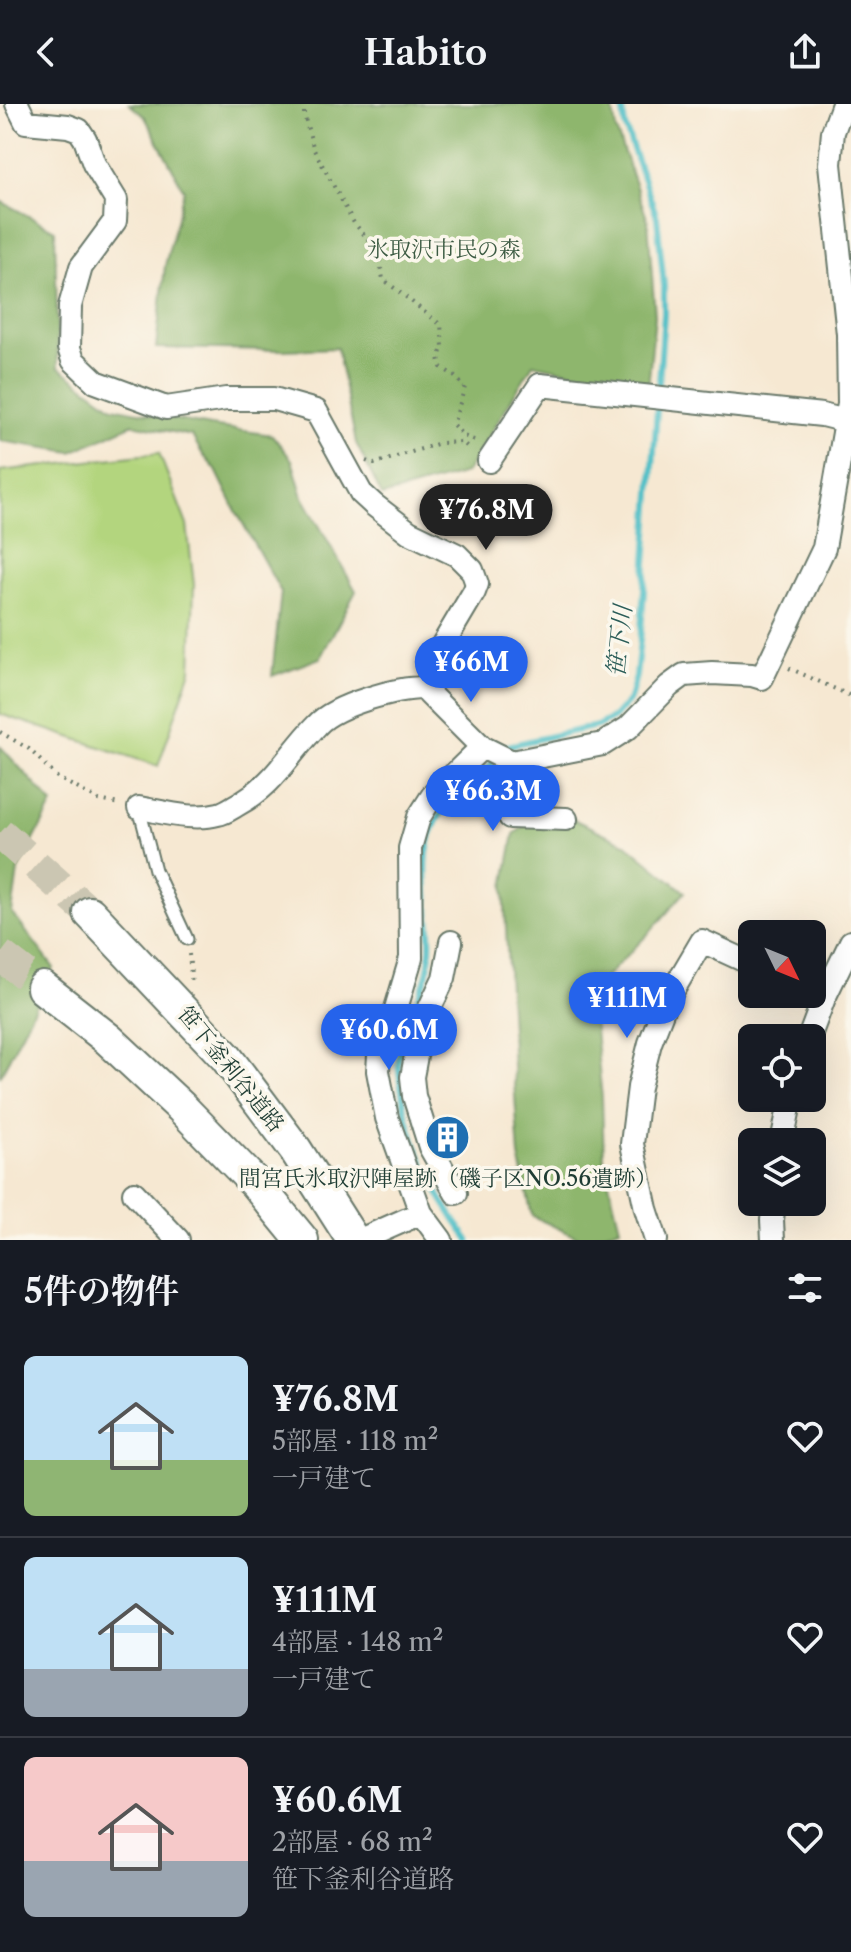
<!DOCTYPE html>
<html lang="ja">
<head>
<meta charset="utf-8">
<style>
	body { margin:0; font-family:"Libre Caslon Text","Noto Serif JP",serif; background:#20242c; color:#f1f3f6; height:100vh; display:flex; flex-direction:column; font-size:30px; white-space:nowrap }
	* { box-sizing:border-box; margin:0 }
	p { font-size:26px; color:#9ea1a6 }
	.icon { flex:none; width:44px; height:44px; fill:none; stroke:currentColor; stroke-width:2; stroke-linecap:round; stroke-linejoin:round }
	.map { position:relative; height:1136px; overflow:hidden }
	.details { display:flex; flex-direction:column; background:#171b24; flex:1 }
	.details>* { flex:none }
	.needle { width:52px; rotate:133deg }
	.buttons { position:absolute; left:738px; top:816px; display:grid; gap:16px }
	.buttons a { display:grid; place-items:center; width:88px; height:88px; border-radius:12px; background:#171b24; box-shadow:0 8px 32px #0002; font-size:40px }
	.price { position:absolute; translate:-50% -68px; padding:0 18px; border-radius:28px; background:#2563eb; color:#fff; font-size:26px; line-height:52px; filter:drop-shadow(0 2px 4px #0008) }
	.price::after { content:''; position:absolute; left:50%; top:48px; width:24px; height:18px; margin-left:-12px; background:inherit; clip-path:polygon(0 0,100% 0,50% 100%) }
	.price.on { background:#222; color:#fff }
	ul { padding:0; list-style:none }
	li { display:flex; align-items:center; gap:24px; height:200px; padding:0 24px }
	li+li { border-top:2px solid #363941 }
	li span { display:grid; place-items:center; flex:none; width:224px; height:160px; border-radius:12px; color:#555 }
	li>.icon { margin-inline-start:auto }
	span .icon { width:96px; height:96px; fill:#fffc; stroke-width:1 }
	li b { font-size:34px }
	h2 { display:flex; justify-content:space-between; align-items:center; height:96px; padding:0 24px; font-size:34px }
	header { display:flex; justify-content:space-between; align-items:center; height:104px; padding:0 24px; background:#171b24; font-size:36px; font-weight:600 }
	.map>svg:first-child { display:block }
</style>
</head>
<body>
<header><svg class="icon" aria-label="back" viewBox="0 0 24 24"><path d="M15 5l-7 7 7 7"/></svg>Habito<svg class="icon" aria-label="share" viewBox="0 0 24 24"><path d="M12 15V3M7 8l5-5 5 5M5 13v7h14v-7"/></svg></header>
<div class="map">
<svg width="851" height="1136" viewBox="0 0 851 1136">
	<rect width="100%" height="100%" fill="#fbf7ec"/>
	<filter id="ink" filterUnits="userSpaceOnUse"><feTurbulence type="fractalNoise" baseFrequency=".0125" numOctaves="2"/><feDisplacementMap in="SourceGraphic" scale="16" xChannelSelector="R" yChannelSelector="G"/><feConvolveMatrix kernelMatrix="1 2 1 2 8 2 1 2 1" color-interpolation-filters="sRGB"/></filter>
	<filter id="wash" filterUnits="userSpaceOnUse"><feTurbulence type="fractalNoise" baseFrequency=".006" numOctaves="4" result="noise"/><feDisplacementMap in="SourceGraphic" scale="32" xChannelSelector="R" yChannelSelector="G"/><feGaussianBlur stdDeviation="1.8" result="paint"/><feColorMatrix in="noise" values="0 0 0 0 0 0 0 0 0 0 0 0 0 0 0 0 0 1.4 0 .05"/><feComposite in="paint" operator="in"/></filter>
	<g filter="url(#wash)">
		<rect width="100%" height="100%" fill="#f6e8d2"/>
		<path fill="#b3d57e" stroke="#698959" stroke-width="2" d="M159,349L187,421L194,481L191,566L158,662L0,610V367Z"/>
		<path fill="#8eb66d" stroke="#567a50" stroke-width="2" d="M129,0H612L616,26L648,117L655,212L648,284L533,260L466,369L382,392L356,339L337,244L283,246L156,244L165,162L184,86L145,13Z
			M0,97L55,126L58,263L113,303L210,322L272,331L292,356L303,393L356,487L320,554L272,572L281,488L236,407L216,366L203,351L192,332L133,320L72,348L0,337Z
			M0,642L53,700L18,766L12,809L54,864L0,973Z
			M549,704L625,739L685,788L651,827L591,888L602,994L604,1058L620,1124L583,1136L532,1112L519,1052L512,947L504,783L514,730Z"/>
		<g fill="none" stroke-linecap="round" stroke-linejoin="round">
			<path stroke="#52c0c7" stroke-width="6" d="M503,647L507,642L597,622L614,613L630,595L636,572L641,527L664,210V182L657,113L625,22L622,0
				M469,1136C436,1092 408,1038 401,982C400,972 397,962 399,952C402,942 404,932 407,923C414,901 426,883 429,860C436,810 410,749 444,706C459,686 480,674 496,655"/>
		</g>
	</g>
	<g filter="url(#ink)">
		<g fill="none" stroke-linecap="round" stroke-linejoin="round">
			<path stroke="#cbc6b2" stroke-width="32" stroke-dasharray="32 16" stroke-linecap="butt" d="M0,729L90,809
				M0,851L43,884"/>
			<defs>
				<path id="lane" d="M139,704L155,766L187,835"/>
				<path id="street" d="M17,0L26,18L68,22L79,26L85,35L94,60L116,96L115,117L81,163L70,202L69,244L73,256L96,278L166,304L226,295H274L316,307L361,389L374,401L409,428L457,451L472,466L477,480L474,488L439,547L426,584
					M489,357L540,281L822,311L846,317
					M426,584L429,590L482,643L512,658L603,640L628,624L669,582L684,571L712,569L752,571L762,574L824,444L849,300L848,230L830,60L833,28L843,0
					M512,658L510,713L566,715
					M139,704C164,708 193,717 218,710C224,709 230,705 235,702C275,681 287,652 317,621C335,601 399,583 426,584
					M451,838L444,874L422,920L412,973L414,992L430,1043L456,1089
					M809,934L824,894L851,838
					M782,1038L791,994
					M134,1089L178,1136
					M360,1136L421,1109
					M441,1136L421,1109L387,1014L378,967L379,951L395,908L411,854L410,744L419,713L433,691L482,643
					M656,1136L646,1105L632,1040L639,983L650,939L666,898L702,837L752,860
					M773,1136L772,1116L774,1098"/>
				<path id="secondary" d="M90,809L226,953L295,1045L353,1136
					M43,884L108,935L181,1003L256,1080L302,1136"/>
			</defs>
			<use href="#lane" stroke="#6a796b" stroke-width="15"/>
			<use href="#street" stroke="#6a796b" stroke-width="26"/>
			<use href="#secondary" stroke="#6a796b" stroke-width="36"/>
			<path stroke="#6a796b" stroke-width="4" stroke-dasharray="2 6" stroke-linecap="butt" d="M304,0V11L314,46L354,119L368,135L379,153L383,175L441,221L443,242L439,253L441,263L453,271L465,283L453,321L464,332L479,338
				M366,357L374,360L440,339L462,338L471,346
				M789,564L851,592
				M0,628L29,645L58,674L99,696L119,700
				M189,850L192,881"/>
			<use href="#lane" stroke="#fff" stroke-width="11"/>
			<use href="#street" stroke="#fff" stroke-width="22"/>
			<use href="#secondary" stroke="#fff" stroke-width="32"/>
		</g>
	</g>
	<defs>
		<symbol id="building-disc" viewBox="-11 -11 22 22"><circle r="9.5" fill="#1f6fb2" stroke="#fbf7ec"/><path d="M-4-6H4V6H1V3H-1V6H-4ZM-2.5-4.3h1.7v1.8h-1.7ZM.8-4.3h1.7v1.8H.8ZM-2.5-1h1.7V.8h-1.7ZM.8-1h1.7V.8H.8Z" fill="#fff"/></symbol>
	</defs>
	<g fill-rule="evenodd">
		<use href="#building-disc" x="422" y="1008" width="51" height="51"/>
	</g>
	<g text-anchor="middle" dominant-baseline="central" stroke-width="7" stroke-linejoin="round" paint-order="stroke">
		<g font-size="22" fill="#3d5b43" stroke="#fbf7ec">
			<text x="444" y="145">氷取沢市民の森</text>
		</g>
		<g font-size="22" fill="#1f3d34" stroke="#fbf7ec">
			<text transform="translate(231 965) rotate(51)">笹下釜利谷道路</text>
		</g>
		<g font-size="22" fill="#1f3d34" stroke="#fbf7ec">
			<text x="448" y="1074">間宮氏氷取沢陣屋跡（磯子区NO.56遺跡）</text>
		</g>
		<g font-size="24" font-style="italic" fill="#2c5e59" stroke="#fbf7ec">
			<text transform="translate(619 537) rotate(-84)">笹下川</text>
		</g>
	</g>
</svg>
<div class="buttons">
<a><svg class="needle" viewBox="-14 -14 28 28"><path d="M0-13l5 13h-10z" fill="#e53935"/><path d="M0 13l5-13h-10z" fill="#9ea1a6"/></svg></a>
<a><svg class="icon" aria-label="locate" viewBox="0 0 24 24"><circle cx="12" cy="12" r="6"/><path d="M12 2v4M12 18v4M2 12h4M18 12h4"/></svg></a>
<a><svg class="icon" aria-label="layers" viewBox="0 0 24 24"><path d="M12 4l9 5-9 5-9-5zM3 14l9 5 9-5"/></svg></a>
</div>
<b class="price on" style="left:486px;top:448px">¥76.8M</b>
<b class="price" style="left:471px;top:600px">¥66M</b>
<b class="price" style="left:493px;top:729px">¥66.3M</b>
<b class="price" style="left:627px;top:936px">¥111M</b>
<b class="price" style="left:389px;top:968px">¥60.6M</b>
</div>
<section class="details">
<h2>5件の物件<svg class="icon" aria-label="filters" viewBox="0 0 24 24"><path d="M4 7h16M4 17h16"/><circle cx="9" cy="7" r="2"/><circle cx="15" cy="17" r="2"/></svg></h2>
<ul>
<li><span style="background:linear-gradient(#bfe0f5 65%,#8fb573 0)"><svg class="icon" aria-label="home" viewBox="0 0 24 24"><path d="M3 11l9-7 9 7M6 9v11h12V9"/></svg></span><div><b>¥76.8M</b><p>5部屋 · 118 m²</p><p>一戸建て</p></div><svg class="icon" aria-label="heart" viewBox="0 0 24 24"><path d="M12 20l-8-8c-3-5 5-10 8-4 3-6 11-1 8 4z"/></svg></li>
<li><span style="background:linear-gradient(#bfe0f5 70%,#9aa5b1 0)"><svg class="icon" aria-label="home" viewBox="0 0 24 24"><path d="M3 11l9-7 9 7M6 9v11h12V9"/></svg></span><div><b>¥111M</b><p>4部屋 · 148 m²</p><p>一戸建て</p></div><svg class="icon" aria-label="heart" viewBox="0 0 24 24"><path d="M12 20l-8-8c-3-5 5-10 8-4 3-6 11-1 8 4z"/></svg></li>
<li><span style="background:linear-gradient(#f6c9c9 65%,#9aa5b1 0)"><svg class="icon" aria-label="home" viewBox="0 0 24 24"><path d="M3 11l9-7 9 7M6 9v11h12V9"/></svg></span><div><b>¥60.6M</b><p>2部屋 · 68 m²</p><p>笹下釜利谷道路</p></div><svg class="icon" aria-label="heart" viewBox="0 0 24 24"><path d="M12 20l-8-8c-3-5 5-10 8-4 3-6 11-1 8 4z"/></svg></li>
</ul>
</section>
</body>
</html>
